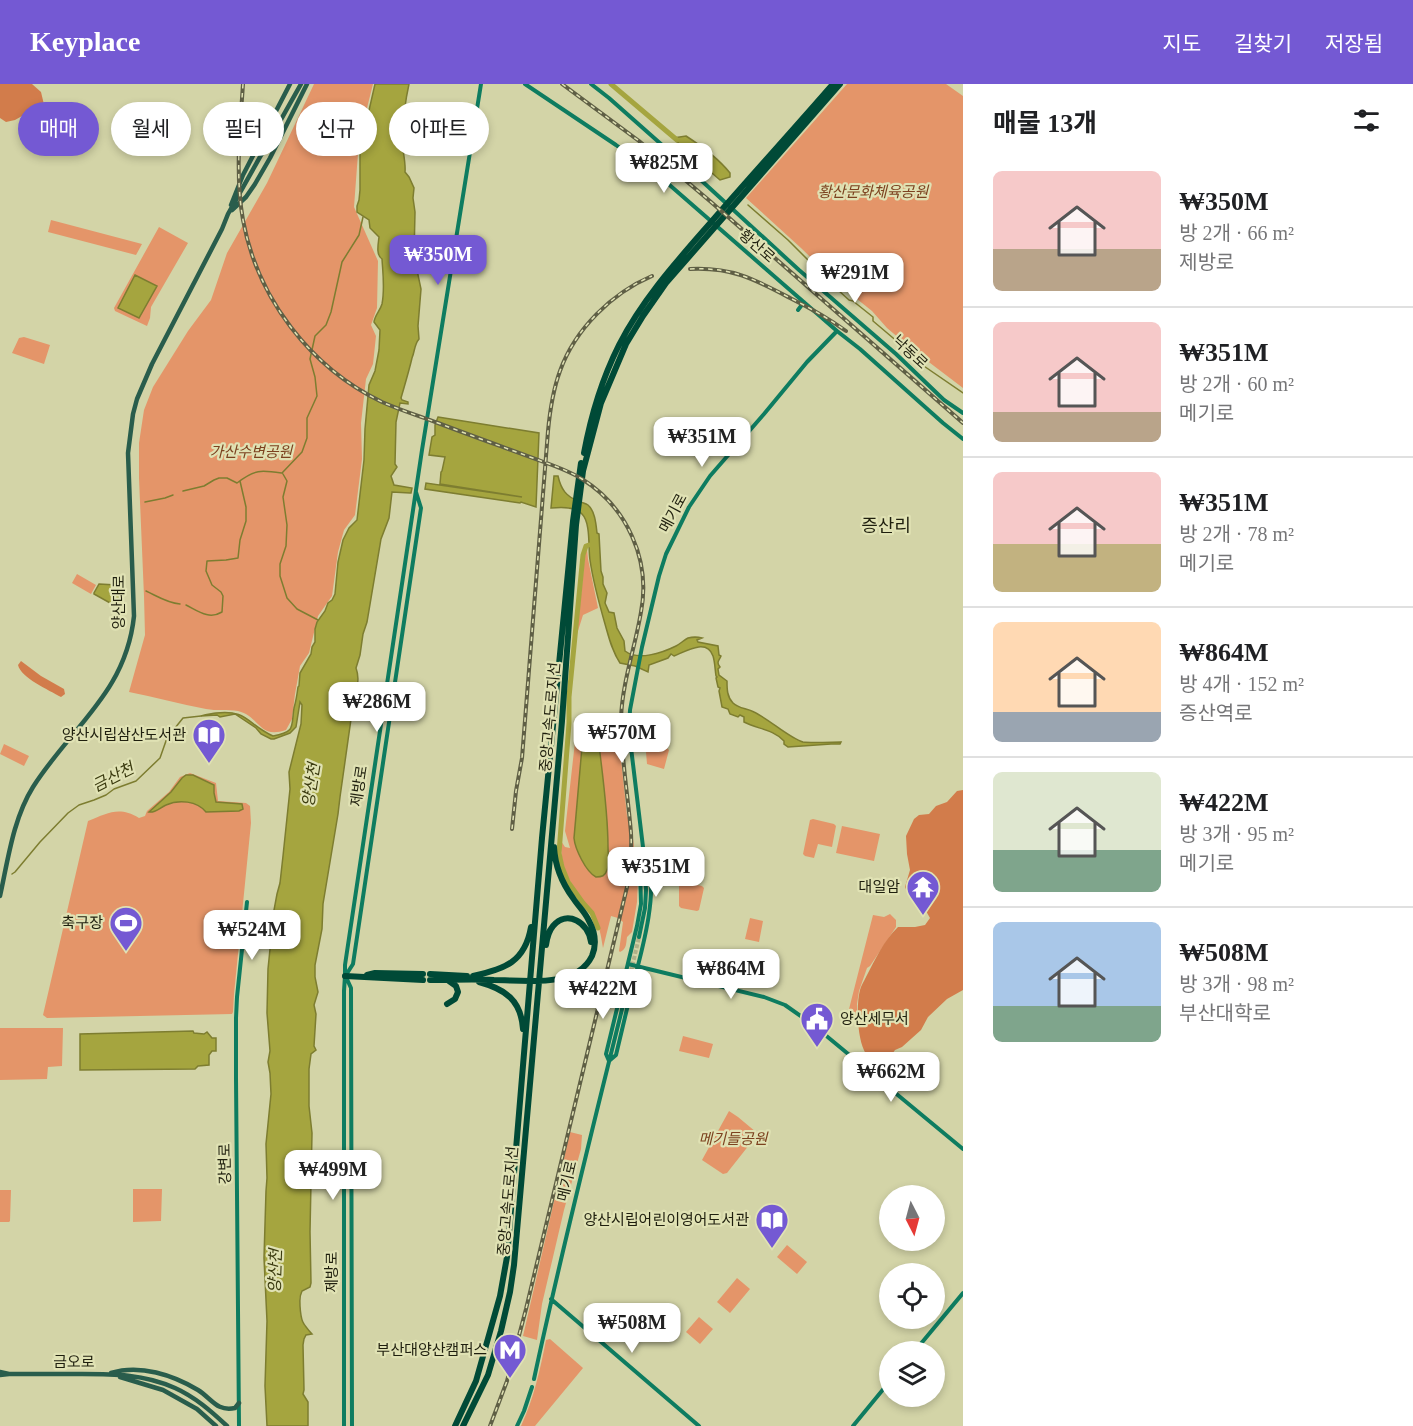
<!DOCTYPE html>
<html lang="ko">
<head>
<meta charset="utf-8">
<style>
	body { margin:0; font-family:"Times New Roman","Noto Sans KR",serif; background:#f6f6f6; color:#202124; height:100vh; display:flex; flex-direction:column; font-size:22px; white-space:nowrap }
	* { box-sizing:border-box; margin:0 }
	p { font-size:20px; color:#757577 }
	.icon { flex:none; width:33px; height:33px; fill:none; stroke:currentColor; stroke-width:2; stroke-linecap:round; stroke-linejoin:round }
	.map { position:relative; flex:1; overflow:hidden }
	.details { display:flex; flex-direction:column; background:#fff; width:450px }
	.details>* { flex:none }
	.top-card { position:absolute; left:18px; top:18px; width:570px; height:54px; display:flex; gap:12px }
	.needle { width:39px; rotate:174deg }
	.buttons { position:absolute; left:879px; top:1101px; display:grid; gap:12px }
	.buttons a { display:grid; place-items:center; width:66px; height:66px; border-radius:50%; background:#fff; box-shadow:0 3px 9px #0003; font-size:30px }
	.price { position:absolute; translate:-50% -51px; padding:0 14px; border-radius:12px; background:#fff; color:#222; font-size:20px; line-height:39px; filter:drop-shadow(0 2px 3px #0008) }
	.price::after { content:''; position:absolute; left:50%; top:36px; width:18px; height:14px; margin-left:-9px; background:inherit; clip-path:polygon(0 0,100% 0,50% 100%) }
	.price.selected { background:#7459d3; color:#fff }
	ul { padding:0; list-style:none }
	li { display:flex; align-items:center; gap:18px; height:150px; padding:0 30px }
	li+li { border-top:2px solid #e0e0e0 }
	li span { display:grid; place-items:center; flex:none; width:168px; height:120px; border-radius:9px; color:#555 }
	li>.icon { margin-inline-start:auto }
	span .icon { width:72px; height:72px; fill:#fffc; stroke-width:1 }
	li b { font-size:26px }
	h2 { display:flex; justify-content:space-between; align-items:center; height:72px; padding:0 30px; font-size:26px }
	.tag { padding:0 21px; border-radius:27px; background:#fff; box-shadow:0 3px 9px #0003; font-size:21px; line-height:54px }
	.tag.selected { background:#7459d3; color:#fff }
	header { display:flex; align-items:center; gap:36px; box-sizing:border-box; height:84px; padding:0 30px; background:#7459d3; color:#fff }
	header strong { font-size:28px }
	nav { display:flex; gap:33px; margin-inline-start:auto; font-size:21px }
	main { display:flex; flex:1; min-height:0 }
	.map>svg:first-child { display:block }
</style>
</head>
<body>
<header>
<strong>Keyplace</strong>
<nav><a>지도</a><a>길찾기</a><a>저장됨</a></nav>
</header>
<main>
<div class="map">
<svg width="963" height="1342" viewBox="0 0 963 1342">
	<rect width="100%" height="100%" fill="#d3d4a7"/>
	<path fill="#e49569" d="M314,0H373L359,56L354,123L378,177L377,224L371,241L376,252L373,280L366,295L361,339L362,375L355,431L344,446L338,468L332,512L318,532L309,569L300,582L295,610L292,635L286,646C258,655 261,633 238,627C228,625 216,627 206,625C180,620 154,613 129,608L145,551L144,512L139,394V359L144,326L153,303L188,247L211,216L227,169L267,99Z
		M847,0H946L963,12V304L913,266L887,244L872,227L837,199L801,164L746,114Z
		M51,136L142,160L136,171L48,148Z
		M159,143L188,159L151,223L150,234L147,242L115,227L114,224Z
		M24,253L50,261L44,280L12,269L19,254Z
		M587,465L588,475L598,524L583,531L577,550L585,471Z
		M77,490L96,501L91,510L72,499Z
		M611,655L619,656L627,732L631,739L638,794L637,818L632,848L627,853C626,859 627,865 620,868L619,867L623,838L618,834L611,832L603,864C601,852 599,839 593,828C590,824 586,821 583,817C569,798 560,782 561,757L565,763L570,764L565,747L575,658Z
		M4,660L29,672L24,682L0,670Z
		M667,664L669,666L664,685L647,680L646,668L647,666Z
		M190,689L216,699L218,717L246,719L250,722L251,739L234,910L233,928L232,930L47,934L43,931L88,737C108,729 119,722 139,734L145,732L147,727L169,708L180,693Z
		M813,735L834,740L836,742L832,763L818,760L814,774L805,772L803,770L810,736Z
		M842,742L880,750L874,777L836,769Z
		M681,798L702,802L704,804L699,826L697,827L681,824L679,822V799Z
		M890,830L896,836V843L870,882L867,884L859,907L857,920V934L848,929L873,831L884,833Z
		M750,834L763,837L759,858L745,855Z
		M0,944H63L62,982L48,983L47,995L0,996Z
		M683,952L713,960L709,974L679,967Z
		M729,1027L738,1033L756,1048L757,1051L727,1089L723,1090L702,1076Z
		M570,1048L582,1051L581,1065L564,1126L542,1220L537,1256L523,1252Z
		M133,1105H162L161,1137L133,1138Z
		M0,1106H11L10,1137L9,1138H0Z
		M787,1161L807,1178L797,1190L777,1173Z
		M737,1194L750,1205L730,1229L717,1218Z
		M699,1233L713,1245L700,1260L686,1248Z
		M550,1255L583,1284L535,1342H521C534,1314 540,1286 546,1256Z"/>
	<path fill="#d27c4b" d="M0,0H32L41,8L46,29L22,32L15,36L6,38L0,34Z
		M21,577L41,592L64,605L65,610L61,613C49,606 21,594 18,581Z
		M963,706V906L947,915L928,933L921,946L902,963L895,966L890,973L882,978C876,977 870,975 866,970C857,956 856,921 860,906C861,902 864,897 866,893C875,876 884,856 898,843H915L925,841L930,834L922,820L921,812L907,808L905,803L910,786L907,770L906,752L914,735L919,731L929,730L936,722L947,718L957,707Z"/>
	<path fill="#a5a53f" stroke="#7d7d30" stroke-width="1.5" d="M375,0H409C405,18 403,36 402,54C402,66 406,77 405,88L409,93L414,104L413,114L415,128L414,172L421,205L418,242L419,255C414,261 415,267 412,274C409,287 405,300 401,314L402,316L408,318V320L400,319L396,338L395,380L397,383L391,392L394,401L412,404L411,409H410L392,408L389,434L381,455L367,538L363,550L360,571L356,584C360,595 357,603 354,614L340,713L338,730L323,820L322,845L315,881V893L318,908L314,921L316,930L314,962L316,966L311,970L309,985V1022L312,1049L310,1148L311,1199L310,1203L302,1207C299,1213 300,1215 300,1222C301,1237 302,1239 312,1250L306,1251L304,1255L303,1261L304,1306L303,1310L308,1318V1342H267L265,1302L267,1237L264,1174L266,1107L267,1094L266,1060L271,1010L270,989L268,978L270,967L267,929L268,885L274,826L277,810L280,799L283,772L290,705L289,688L301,640L302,621L300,618L296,643L290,649L274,655H271L261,650L256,644L235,630L220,633L217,631L201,632C207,630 211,630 216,629C247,625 248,641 273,652C296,648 291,643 294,624C296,617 297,611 298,603L299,602L300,589L311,570L312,563L315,558V545L317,538L325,527L328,519L332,516L335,510L338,478L343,456L349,444L357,436L364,376L365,345L369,301L375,287L379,266L380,246L374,238C375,231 380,227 382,220C385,205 383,191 382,175C376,171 378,161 379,153L370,144L369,136L357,128V122L359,116L360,106V66Z
		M686,52C703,63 718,74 730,89V93L720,96L692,72L673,54Z
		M135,191L157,202L139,234L118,224Z
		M438,333L539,349L536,423L521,418L520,419L425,405L426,399L522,413L440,400L441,388L442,387L445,373L429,371L432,353L435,351V341Z
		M554,392H558C561,405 566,413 579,417C582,419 585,419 588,421C595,427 596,440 597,449L599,450L601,487L603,493V500L607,509L605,519L609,528L614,529L617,544L624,557L625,567C638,577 662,569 676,562C680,560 684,556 688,554C692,553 698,553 702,554L697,556L698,558L718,562L719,571L721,572C719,577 716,578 720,583L718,585L719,591L727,597C727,605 727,613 733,619C739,625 747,624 754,628C769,635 789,654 803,658C811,659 834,658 841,658L840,660H831L788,663L784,660V657C773,645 757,645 744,638V633L740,631L738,633L730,630L728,625L722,623L719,607L720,604L718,603L716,594L717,593L716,592C715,586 715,578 713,572C707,554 686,567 674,572L671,570L668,574L649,581L648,588L635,582L620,579C612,567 609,554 605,540C599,519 593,497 590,476C588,464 591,439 582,430C575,422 560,423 551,424Z
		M99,500L116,501L115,507L119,509V524L94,510V509Z
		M599,661C603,695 608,729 608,763C608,770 610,780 607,786C605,792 602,793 596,793C586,788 575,765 574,754L582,663Z
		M186,691H193L214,701V709L216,718L242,720L243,725L239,727L206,728C197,717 179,715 166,721C159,724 156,729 149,728L171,708L182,694Z
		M193,947L194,949L204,950L207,948L212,954H216V967H212L209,971V981L198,982L195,985L80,986V950Z"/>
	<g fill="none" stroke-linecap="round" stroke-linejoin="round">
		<path stroke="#7d7d30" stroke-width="1.5" d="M748,121L788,156L838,206L849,216L853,217L873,233V237L912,270L918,278L963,309
			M283,390L287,397L283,413L287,441L286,462L280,480V492L287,514L297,525L318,536
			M183,407L204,402L214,396L219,394H227L237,399C255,385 261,386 282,389L302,368L307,354V334L317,312L315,293L310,275L315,252L326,241L331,228L342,178L359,151L363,133
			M145,418L165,414L173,411
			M146,507C157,512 167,519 180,520
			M186,521C198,527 209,536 222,528L223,512L221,508L212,501L206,487L207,477L226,476L238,474L240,456L246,437V423L240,397
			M12,790L15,788L40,758L68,729L79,721L94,716L106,711L114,705L136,697L160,674L167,654L183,634L201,632"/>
		<path stroke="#a5a53f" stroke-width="5" d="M611,0L677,56
			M589,461L586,462L583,471L569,613V639L559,769L562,783L568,798L583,819L592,829L598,844"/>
		<path stroke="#afb088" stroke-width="4" stroke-dasharray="4 2" stroke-linecap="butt" d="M627,905L639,853"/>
		<path stroke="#0e7c60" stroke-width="4" d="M525,0L616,61L665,97L837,247L860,265L943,339L963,355
			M591,0L609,14L679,76L799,186L896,270L944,316L963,329
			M798,226L804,218
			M639,853L645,824L646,806L643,763L629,647L630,626L642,563L659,492L666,470L689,423L710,392L764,330L807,278L837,247
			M628,880L764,913L785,921L812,940L963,1065
			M346,891L353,880L421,424L416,408
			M346,893L351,904L352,1342
			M609,977L616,971C621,950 626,929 631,908C639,877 661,805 646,776
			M609,977L606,970L637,842L641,820L640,784L642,777
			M551,1215L699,1342
			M914,1268L963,1209
			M534,1295C562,1164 595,1035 627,905
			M239,1342L236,994V934L237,913L247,818
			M344,1342V907L345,892V881L422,366L481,0
			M517,1342L524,1327L532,1303
			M853,1342L890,1297"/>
		<path stroke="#295d4c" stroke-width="4.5" d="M231,121L243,91L290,0
			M232,126L246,113L255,100L270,74L307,0
			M0,812C8,776 13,735 33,703C71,643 126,609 134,532L128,369L133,330L137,315L152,280L222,145L228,130L301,0
			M0,1288L9,1290L0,1291
			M111,1289C140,1280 173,1291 198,1306C212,1315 217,1328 235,1324L239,1319
			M9,1290C30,1290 52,1290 74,1290C109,1290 142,1289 175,1304C195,1313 211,1327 227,1342
			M120,1293L163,1306L197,1325L216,1342"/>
		<path stroke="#004a37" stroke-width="6" d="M584,369C591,331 602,295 619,261C643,214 678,176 712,137C752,91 793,46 833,0
			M546,861C547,854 548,848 553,842C567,825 589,839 591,858
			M430,890L467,892
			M367,891L375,889L423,890
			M345,892L423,896
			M473,892C505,885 525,878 531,843
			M430,896C451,896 473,895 494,896C524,896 576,905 592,872C597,860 595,848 589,837C585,828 578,822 573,814C562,799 555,782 554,763
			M479,898C505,905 521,916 523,945
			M447,920L455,915L458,908L456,902L449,897
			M455,1342L476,1297L500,1212L507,1173L542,754L573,437L581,379
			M463,1342L488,1291L501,1247L510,1208L514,1181L562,637L576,441L583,387L601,319L626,260L643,232L666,199L840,0"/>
		<defs>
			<path id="rail" d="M243,0C240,45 235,91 243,136C257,214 311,284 382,318C400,326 419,332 438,339C472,352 506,364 541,377C555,382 569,387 582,395C627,423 651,476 641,528C635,564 622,599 621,635C621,673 628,711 631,749C632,767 630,785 627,803L526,1225L507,1297L490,1342
				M562,0L639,57L711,118L963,339
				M690,185C732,183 754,195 790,214C810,224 828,234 846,247
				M512,745L516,707L522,674L548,347C550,326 553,306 560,287C575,245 612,209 652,192"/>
		</defs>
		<use href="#rail" stroke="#5f5f45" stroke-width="4"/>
		<use href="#rail" stroke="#e0e2b4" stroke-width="1.5" stroke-dasharray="4.5" stroke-linecap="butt"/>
	</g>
	<defs>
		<symbol id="library-pin" viewBox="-11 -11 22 30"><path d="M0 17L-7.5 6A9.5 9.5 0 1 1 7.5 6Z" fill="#7459d3" stroke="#e0e2b4"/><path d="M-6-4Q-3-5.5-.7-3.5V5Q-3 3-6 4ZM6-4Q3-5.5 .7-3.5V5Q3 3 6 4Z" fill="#fff"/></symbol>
		<symbol id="temple-pin" viewBox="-11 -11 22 30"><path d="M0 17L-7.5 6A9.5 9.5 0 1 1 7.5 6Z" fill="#7459d3" stroke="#e0e2b4"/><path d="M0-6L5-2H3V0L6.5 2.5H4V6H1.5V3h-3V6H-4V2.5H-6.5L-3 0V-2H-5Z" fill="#fff"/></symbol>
		<symbol id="stadium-pin" viewBox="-11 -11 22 30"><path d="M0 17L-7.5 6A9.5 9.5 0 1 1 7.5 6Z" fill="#7459d3" stroke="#e0e2b4"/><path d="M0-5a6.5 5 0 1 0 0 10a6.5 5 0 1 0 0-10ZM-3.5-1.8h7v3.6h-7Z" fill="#fff"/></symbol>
		<symbol id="civic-pin" viewBox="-11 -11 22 30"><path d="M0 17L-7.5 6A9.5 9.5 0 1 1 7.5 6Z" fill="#7459d3" stroke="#e0e2b4"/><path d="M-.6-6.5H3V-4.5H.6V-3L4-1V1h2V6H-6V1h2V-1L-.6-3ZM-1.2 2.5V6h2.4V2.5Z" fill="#fff"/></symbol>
		<symbol id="metro-pin" viewBox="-11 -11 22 30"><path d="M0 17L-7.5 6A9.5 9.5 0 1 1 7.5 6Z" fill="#7459d3" stroke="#e0e2b4"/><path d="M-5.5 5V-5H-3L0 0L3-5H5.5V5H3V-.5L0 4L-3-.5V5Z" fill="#fff"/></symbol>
	</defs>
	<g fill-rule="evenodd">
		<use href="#library-pin" x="190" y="632" width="38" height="52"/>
		<use href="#temple-pin" x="904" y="784" width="38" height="52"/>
		<use href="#stadium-pin" x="107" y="820" width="38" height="52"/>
		<use href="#civic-pin" x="798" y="916" width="38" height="52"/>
		<use href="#library-pin" x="753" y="1117" width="38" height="52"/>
		<use href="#metro-pin" x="491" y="1247" width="38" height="52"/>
	</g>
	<g text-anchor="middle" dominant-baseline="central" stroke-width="4.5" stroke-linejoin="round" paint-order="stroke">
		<g font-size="15" font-style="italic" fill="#7c421f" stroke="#e0e2b4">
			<text x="873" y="108">황산문화체육공원</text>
			<text x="251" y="368">가산수변공원</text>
			<text x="733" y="1055">메기들공원</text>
		</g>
		<g font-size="15" fill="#1f1f0e" stroke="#e0e2b4">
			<text transform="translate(757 162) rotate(41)">황산로</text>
			<text transform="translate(910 268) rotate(43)">낙동로</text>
			<text transform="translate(673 429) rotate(-62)">메기로</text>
			<text transform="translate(119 518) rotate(-90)">양산대로</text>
			<text transform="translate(550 633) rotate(-85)">중앙고속도로지선</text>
			<text transform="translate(359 702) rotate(-81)">제방로</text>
			<text transform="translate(225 1080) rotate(-91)">강변로</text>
			<text transform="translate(567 1097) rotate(-77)">메기로</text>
			<text transform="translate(508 1117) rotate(-85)">중앙고속도로지선</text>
			<text transform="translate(332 1188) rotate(-90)">제방로</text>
			<text x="74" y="1278">금오로</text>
		</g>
		<g font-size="15" fill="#1f1f0e" stroke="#e0e2b4" text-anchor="end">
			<text x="186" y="651">양산시립삼산도서관</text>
			<text x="900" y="803">대일암</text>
			<text x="103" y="839">축구장</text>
			<text x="840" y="935" text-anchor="start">양산세무서</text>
			<text x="749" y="1136">양산시립어린이영어도서관</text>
			<text x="487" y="1266">부산대양산캠퍼스</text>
		</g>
		<g font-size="16" font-style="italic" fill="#3a3a0f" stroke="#e0e2b4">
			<text transform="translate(113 693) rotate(-27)">금산천</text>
			<text transform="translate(311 701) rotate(-81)">양산천</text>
			<text transform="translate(275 1187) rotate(-88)">양산천</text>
		</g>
		<g font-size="18" fill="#1f1f0e" stroke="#e0e2b4">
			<text x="886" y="442">증산리</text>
		</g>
	</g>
</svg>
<div class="buttons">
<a><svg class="needle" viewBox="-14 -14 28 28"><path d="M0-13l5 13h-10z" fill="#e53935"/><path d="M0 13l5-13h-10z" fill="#757577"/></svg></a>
<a><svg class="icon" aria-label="locate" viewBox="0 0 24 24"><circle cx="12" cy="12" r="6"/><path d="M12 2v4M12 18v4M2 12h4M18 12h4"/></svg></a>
<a><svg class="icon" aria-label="layers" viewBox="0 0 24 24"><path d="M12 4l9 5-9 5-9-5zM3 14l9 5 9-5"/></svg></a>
</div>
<b class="price" style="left:664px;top:110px">₩825M</b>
<b class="price selected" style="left:438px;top:202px">₩350M</b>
<b class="price" style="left:855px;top:220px">₩291M</b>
<b class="price" style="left:702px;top:384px">₩351M</b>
<b class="price" style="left:377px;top:649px">₩286M</b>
<b class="price" style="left:622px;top:680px">₩570M</b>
<b class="price" style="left:656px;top:814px">₩351M</b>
<b class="price" style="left:252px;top:877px">₩524M</b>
<b class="price" style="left:731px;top:916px">₩864M</b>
<b class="price" style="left:603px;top:936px">₩422M</b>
<b class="price" style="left:891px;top:1019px">₩662M</b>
<b class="price" style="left:333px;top:1117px">₩499M</b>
<b class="price" style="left:632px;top:1270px">₩508M</b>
<div class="top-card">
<a class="tag selected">매매</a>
<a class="tag">월세</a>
<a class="tag">필터</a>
<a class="tag">신규</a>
<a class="tag">아파트</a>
</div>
</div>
<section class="details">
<h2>매물 13개<svg class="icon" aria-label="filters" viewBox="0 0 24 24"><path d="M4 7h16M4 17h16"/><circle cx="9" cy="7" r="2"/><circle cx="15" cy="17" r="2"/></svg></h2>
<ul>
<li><span style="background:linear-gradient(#f6c9c9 65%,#b9a48a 0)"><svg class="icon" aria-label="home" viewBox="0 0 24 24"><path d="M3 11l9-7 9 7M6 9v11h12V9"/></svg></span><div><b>₩350M</b><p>방 2개 · 66 m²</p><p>제방로</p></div></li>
<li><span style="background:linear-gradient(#f6c9c9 75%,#b9a48a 0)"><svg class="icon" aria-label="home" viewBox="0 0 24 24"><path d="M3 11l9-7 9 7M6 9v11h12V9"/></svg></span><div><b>₩351M</b><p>방 2개 · 60 m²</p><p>메기로</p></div></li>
<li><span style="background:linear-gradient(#f6c9c9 60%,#c2b280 0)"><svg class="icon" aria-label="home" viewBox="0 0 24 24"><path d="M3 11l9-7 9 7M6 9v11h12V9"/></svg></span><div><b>₩351M</b><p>방 2개 · 78 m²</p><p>메기로</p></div></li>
<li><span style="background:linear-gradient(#ffd9b3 75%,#9aa5b1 0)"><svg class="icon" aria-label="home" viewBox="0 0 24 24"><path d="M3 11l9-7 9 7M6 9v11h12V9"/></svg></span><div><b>₩864M</b><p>방 4개 · 152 m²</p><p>증산역로</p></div></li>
<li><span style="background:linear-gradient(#dfe7d0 65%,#7fa58c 0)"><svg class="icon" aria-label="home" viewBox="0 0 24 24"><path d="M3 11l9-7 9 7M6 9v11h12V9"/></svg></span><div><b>₩422M</b><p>방 3개 · 95 m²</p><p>메기로</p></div></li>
<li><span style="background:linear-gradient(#a9c7e8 70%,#7fa58c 0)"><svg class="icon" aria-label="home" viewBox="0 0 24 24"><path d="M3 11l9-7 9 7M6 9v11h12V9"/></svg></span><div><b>₩508M</b><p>방 3개 · 98 m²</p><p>부산대학로</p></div></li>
</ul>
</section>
</main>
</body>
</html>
